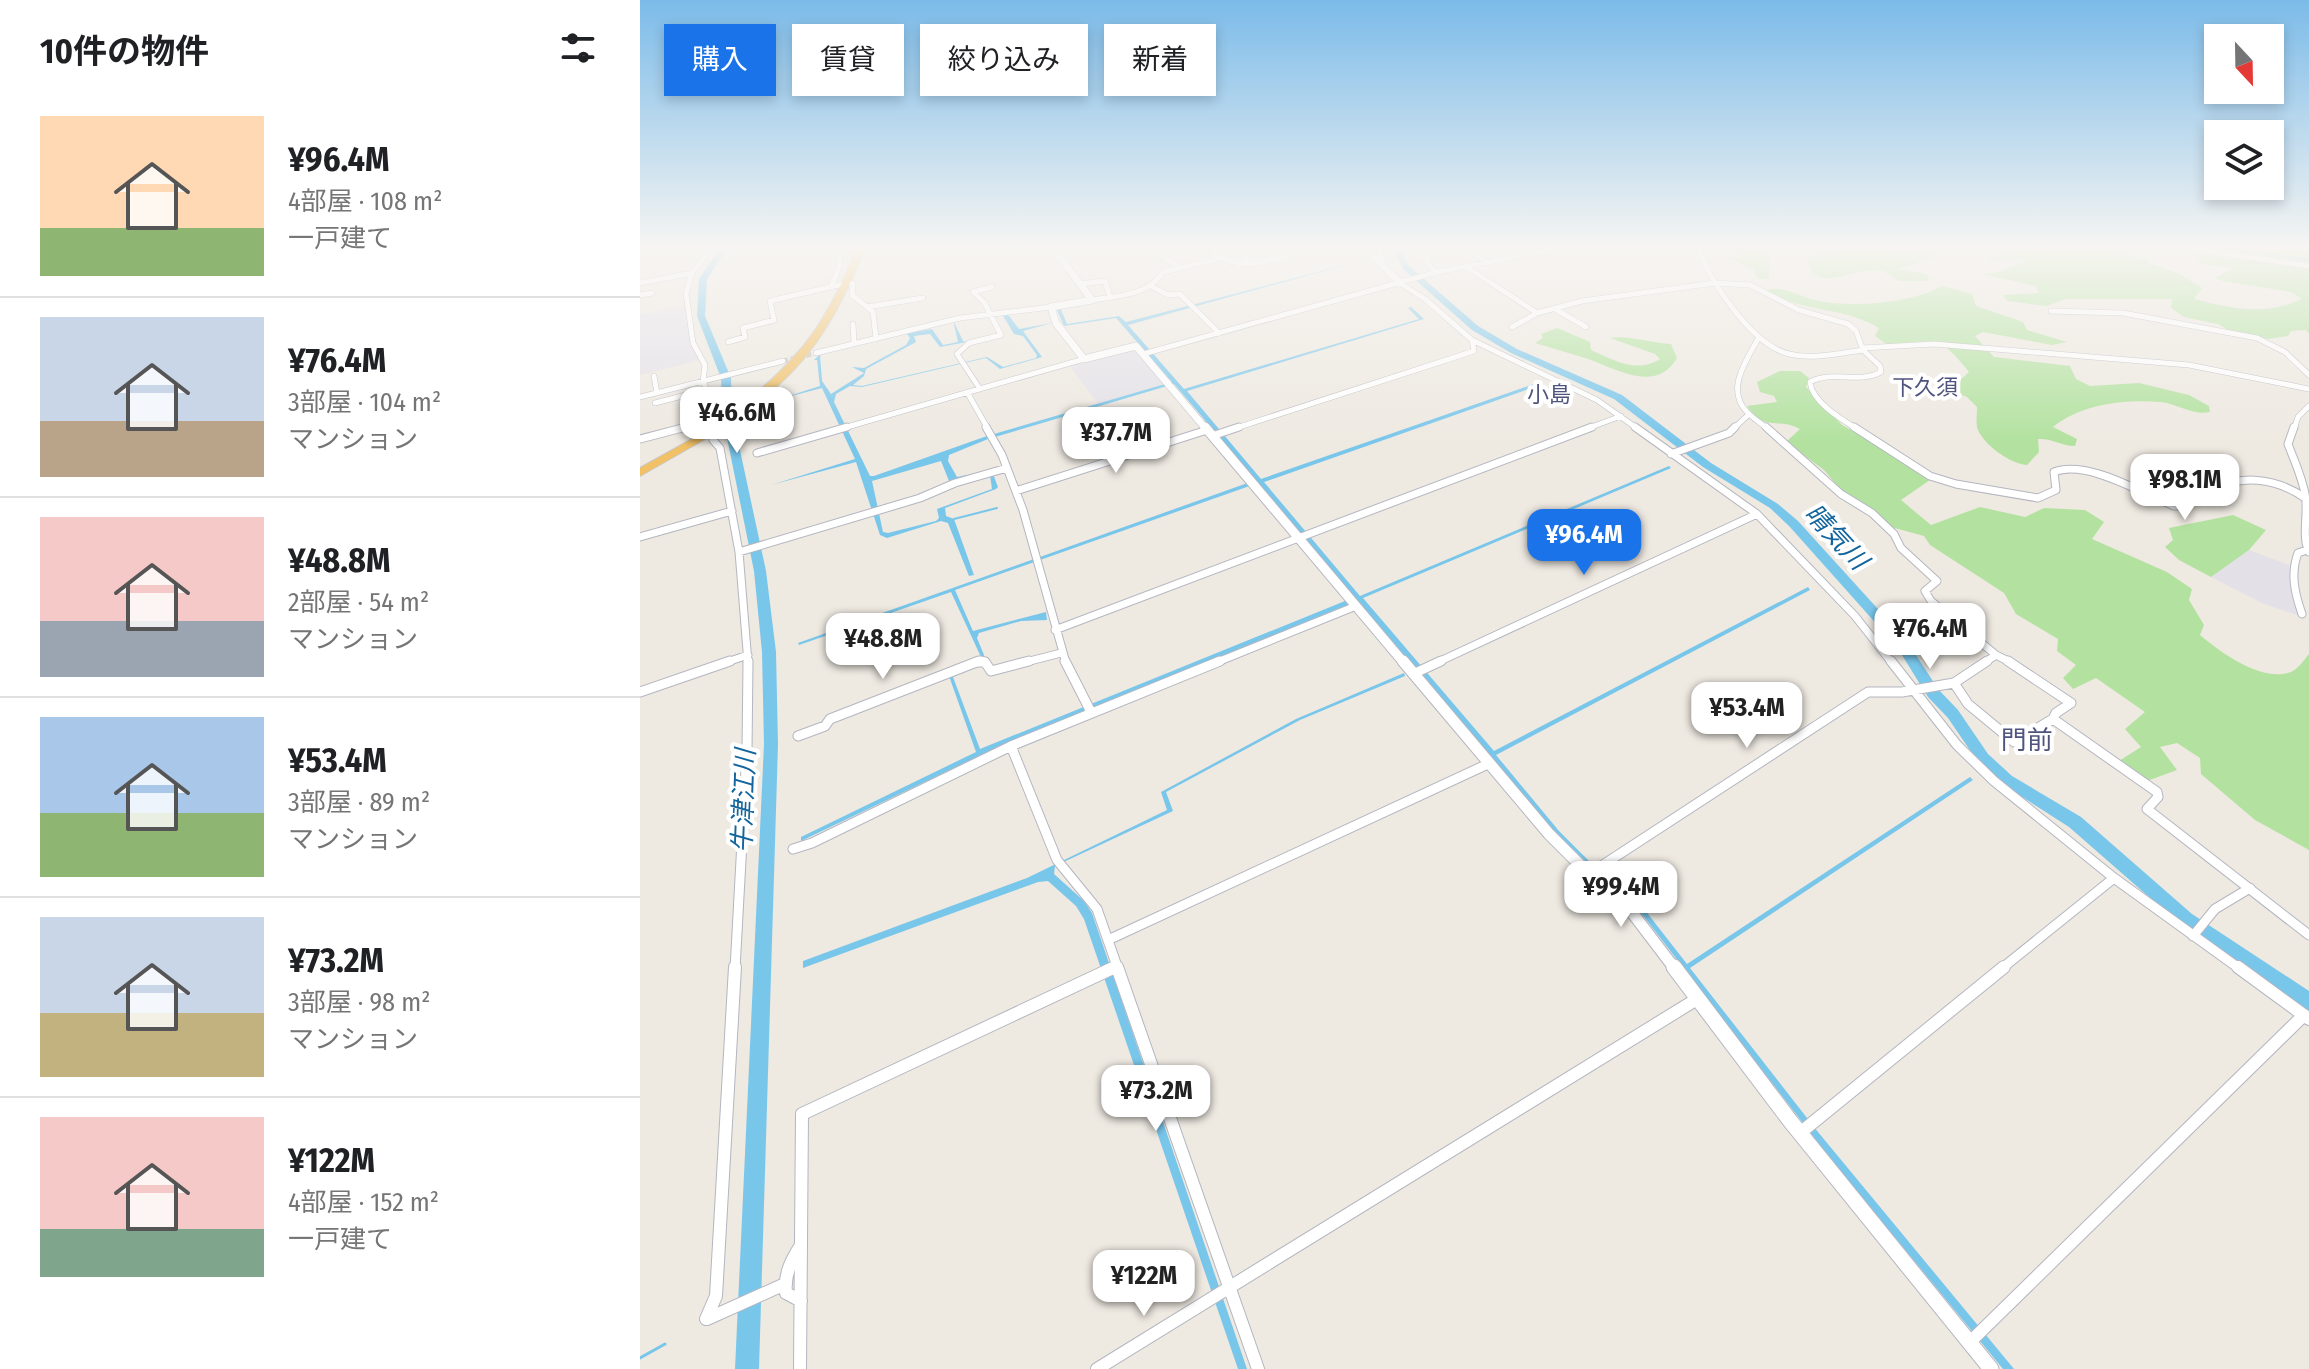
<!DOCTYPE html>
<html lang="ja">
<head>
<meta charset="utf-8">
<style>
	body { margin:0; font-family:"Fira Sans Condensed","Noto Sans JP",sans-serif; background:#f6f6f6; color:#202124; height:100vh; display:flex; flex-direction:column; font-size:30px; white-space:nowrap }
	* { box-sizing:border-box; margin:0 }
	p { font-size:26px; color:#757577 }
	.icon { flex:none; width:44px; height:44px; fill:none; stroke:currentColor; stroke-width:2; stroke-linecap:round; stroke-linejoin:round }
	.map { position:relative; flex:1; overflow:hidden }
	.drawer { display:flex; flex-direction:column; background:#fff; width:640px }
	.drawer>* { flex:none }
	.top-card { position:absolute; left:24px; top:24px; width:760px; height:72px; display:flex; gap:16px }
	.needle { width:52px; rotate:158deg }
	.buttons { position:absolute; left:1564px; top:24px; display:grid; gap:16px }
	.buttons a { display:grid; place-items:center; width:80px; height:80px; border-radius:0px; background:#fff; box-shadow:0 4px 12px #0003; font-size:40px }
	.price { position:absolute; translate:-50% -68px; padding:0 18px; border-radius:16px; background:#fff; color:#222; font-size:26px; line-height:52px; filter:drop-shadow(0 2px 4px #0008) }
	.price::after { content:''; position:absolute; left:50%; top:48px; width:24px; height:18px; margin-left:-12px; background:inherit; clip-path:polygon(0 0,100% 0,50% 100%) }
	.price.current { background:#1a73e8; color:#fff }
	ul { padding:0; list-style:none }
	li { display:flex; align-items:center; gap:24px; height:200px; padding:0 40px }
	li+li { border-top:2px solid #e0e0e0 }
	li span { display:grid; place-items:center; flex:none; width:224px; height:160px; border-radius:0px; color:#555 }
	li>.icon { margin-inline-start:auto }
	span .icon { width:96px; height:96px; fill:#fffc; stroke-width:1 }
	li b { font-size:34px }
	h2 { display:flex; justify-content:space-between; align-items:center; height:96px; padding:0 40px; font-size:34px }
	.tag { padding:0 28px; border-radius:0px; background:#fff; box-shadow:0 4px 12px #0003; font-size:28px; line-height:72px }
	.tag.current { background:#1a73e8; color:#fff }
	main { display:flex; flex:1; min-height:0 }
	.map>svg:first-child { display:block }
</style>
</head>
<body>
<main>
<section class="drawer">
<h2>10件の物件<svg class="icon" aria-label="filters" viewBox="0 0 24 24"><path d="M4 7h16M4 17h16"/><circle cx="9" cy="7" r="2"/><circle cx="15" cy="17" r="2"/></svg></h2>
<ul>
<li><span style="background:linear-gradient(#ffd9b3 70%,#8fb573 0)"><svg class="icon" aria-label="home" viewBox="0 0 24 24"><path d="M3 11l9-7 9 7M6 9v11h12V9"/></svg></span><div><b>¥96.4M</b><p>4部屋 · 108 m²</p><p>一戸建て</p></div></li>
<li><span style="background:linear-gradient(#c9d6e8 65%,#b9a48a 0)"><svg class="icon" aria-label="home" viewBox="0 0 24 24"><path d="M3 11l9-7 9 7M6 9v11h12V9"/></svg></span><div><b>¥76.4M</b><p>3部屋 · 104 m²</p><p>マンション</p></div></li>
<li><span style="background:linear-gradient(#f6c9c9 65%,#9aa5b1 0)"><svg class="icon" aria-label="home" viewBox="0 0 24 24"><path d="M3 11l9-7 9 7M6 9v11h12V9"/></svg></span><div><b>¥48.8M</b><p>2部屋 · 54 m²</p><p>マンション</p></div></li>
<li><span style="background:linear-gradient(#a9c7e8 60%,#8fb573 0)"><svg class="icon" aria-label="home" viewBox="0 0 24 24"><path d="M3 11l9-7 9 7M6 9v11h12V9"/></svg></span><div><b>¥53.4M</b><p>3部屋 · 89 m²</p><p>マンション</p></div></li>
<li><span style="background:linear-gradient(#c9d6e8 60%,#c2b280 0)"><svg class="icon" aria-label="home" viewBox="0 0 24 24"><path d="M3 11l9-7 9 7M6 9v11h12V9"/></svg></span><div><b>¥73.2M</b><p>3部屋 · 98 m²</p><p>マンション</p></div></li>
<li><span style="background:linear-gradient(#f6c9c9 70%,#7fa58c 0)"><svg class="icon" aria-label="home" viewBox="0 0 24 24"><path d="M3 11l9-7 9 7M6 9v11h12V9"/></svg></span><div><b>¥122M</b><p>4部屋 · 152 m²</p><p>一戸建て</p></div></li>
</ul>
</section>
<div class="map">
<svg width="1669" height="1369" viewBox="0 0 1669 1369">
	<rect width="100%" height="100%" fill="#eee9e1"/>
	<path fill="#e3e1e7" d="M45,306L52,344L60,360L0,375V314Z
		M494,348L526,385L459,405L429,365Z
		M1609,550L1649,565L1660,616L1622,603L1571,577Z"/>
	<path fill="#b3e2a0" d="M1097,249H1130L1129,279H1118L1113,269L1086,257H1102V252Z
		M1163,249H1259L1262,253L1284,251L1296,257L1259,269L1286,274L1290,281H1259L1244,271L1230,270L1188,279L1173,275L1167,258L1188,253Z
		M1374,249H1479L1475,254L1508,258L1509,263L1540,274L1562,288L1554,299C1593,309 1625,316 1662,299L1651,292L1582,281L1575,278L1594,268L1560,263L1554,258L1575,254L1669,267V334L1666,330L1651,331L1648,336L1628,339L1593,333L1578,324L1544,317L1531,308L1532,299H1425L1407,306L1367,301L1363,295L1399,293L1395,286L1342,274L1358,272L1386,262L1381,258L1351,262L1349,258L1372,253Z
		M1558,249H1669V265Z
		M1302,286L1332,294L1336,306L1383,322L1387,330L1427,342L1412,345L1343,332L1335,336L1354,357L1430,366L1436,379L1450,386L1499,383L1549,395L1569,406L1570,412C1553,416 1538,404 1521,402C1485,399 1441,404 1413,427L1437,439L1435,446C1421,446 1412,438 1398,439L1399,452L1387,465C1370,464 1341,443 1337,427C1336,421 1337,413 1337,407L1327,397L1309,390L1329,372C1300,335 1295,339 1249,346L1235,336L1239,328C1204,306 1160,313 1126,290C1146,285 1159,297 1179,301C1213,308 1272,303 1302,286Z
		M917,328L950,342L951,350C974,360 996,374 1020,359L1015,354L970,338C990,335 1010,343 1031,344L1037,358C1017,393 978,370 951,360C932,354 913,348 895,343L903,338L901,334Z
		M1140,371H1160L1169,378L1166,387L1202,425L1247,450L1290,480L1261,500L1291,525L1340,507L1385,517L1404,508L1445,510L1464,522L1452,539L1527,572L1552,589L1549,600L1564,625L1560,635C1581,653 1623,683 1651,672C1658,669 1664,660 1669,654V850L1615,820L1561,774L1560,758L1537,743L1520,747L1537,770L1507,781L1479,761L1501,747L1485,729L1505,712L1456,678L1433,689L1423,678L1436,665L1417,651L1418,639L1376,614L1364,593L1290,545L1284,536L1251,527L1223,503L1204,493L1184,470L1146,442L1160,429C1137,416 1127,434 1107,406L1137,402L1134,396L1120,392L1117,382Z
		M1593,515L1626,530L1609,550L1571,577L1539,560L1525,547L1533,540L1529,528Z"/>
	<path fill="#79c6eb" d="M724,260L488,325L544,389L779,319L768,308L771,307L784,319L547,391L621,479L897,383L900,385L624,482L720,596L1029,466L1031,468L723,598L854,751L1168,587L1170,590L856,755L919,831L952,864L983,882L1047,964L1330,777L1333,780L1050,968L1178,1132L1374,1369H1363L1193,1162L981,887L956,871L915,833L618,483L315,590L333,631L406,612L407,620L381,621L339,633L337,638L344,655L341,665L313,677L340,749L705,601L708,605L354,749L161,841V837L336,752L309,676L341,657L311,592L159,645L158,643L616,480L534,384L348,439L309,455L308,461L317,477L347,471L309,481L301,461L232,481L243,532L248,533L296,521L299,518L297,509L352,489L350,475L353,474L358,487L356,489L305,508L306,516L314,519L334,575L329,576L308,523L301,521L247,538L240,535L216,462L131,485L215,459L182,388L136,400L180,386L177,360H174L180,354L182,381L191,394L224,373L212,367L224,368L266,345L270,338L266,333L292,329L303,345L318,342L313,320L323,341L327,342L300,347L290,334L274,336L276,342L226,369L224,376L213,385L222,386L347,357L363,367L396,358L397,355L383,336L374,334L362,314L367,313L379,329L412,323L383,331L402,357L360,369L346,358L222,387L210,386L196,394L194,402L230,476H234L347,436L532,382L476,318L424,326L416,308L420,307L427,324L479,316L486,322Z
		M764,673L765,676L660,720L526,792L533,811L415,866L414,874L444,901L452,913L607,1369H598L444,919L436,906L408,881L398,882L163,968V961L387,878L527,810L521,792L656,719Z"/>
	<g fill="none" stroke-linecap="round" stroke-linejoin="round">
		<path stroke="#79c6eb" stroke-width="2" d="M1598,249L1669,260
			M314,519L357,508"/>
		<path stroke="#79c6eb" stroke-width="3" d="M0,1358L25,1344"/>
		<path fill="#79c6eb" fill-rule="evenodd" d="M79,249H87L67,279L65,316L91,378L92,413L126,571L136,652L138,744L119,1369H95L124,744L122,652L114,571L82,413L81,378L57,316L59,279Z
			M753,249H761L769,266L838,326L877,349L982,395L1071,463L1138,504L1158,521L1267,641L1298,689L1318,710L1348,754L1372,776L1441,817L1552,914L1669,991V1011L1540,924L1429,827L1362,784L1338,762L1308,718L1288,697L1257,647L1150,527L1130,508L1063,467L974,399L871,353L832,330L763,269Z"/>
		<path stroke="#c8c4bd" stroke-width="5" stroke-dasharray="5 3" stroke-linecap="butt" d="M143,361L176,353"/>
		<defs>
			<path id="minor-far3" d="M521,249L523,257L539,267
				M597,249L609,262
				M739,249L744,265
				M779,249L790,267
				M791,249L787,251L790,267L797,272
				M829,249L846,262
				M1059,249C1071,283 1112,345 1149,354C1173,360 1200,353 1223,350
				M1552,249L1669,266
				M825,266L897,313L942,301L1075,283L1110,285L1159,310L1208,324L1216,331L1223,350L1240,366L1241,372C1218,384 1193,370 1170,382C1172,402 1201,419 1217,429
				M0,283L52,273
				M760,283L785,299L832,340L957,400L998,429
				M440,284L465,281L470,297
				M192,285L200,264L199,249
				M511,286L528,295L540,294L579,333
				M0,295L12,293
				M452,300C477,296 508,296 523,272L578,259
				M227,307L283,298
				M915,309L946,327
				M1411,311L1483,313L1617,338L1645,352L1669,375
				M213,324L214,343
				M872,327L897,313
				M1119,337C1107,360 1084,390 1108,413C1114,419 1121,423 1128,429
				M88,342L105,337L103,328L134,320L130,301L207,283H213L212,295L233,312L236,339
				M1222,348L1294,344L1549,365L1669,389
				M176,353L320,318L411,307
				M503,354L797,272L916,249
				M14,376L17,393
				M340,389L317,354L329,343L361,335L344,302L333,292L352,287
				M327,392L348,429
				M0,397L143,361
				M15,403L46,395L50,412
				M67,408L71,429
				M38,429L58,424L70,400L63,381L65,365L53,343L46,293L52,273L71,249
				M200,429L444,359
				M593,429L834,351L832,340
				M946,429L981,416
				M1093,429L1107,416
				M1654,429L1658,417L1669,406"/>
			<path id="minor-far2" d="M71,427L73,440L80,448L99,552L108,663
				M346,427L362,455L383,510L426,663
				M995,427L1117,514L1215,616L1252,663
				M1126,427L1201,494L1232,513L1254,534L1261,548L1297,581L1285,591L1291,601L1356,655L1372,663
				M1214,427L1290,476L1316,484L1398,498L1416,490L1414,472C1446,459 1502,493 1534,506C1550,507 1556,499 1568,492C1600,473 1636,478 1665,498
				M1654,427L1648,444C1654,460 1662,477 1665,494C1669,512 1661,536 1669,552
				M572,436L599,427
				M0,439L46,427
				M117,453L207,427
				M1031,454L1089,433L1095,427
				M376,491L567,430
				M0,537L92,511
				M99,552L280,498L315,483L367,468
				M1662,614C1655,594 1650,574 1658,553L1667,550
				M415,630L952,427
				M84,663L108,655
				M333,663H346
				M382,663L421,653
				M575,663L716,606
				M796,663L1117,514
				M1344,663L1356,655"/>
			<path id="minor-far1" d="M340,661L345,662L351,671L389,661
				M425,661L451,712
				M1251,661L1317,745L1354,781L1474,878L1600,969
				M773,674L801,661
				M1314,683L1328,704L1374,742L1413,719L1416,713L1431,703L1368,661
				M0,692L90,661
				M1413,719L1517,792L1518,797L1507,809L1669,935
				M158,736L185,726L190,719L339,661
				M371,746L417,860L457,909L478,969
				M153,849L172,843L371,746L580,661
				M949,874L1228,692H1262L1314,683L1347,661
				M1553,936L1575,909L1610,888
				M468,940L848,764
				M95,969L107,751L108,661
				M471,969L476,967
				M1361,969L1474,878"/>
			<path id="minor" d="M477,967L618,1369
				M1598,967L1669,1019
				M1160,1133L1364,967
				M161,1245C151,1261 144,1274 146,1293L161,1301
				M66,1319L76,1296L95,967
				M67,1319L145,1284
				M1330,1342L1664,1015
				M160,1369L162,1114L475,967
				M457,1369L1057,999"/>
			<path id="tertiary-far3" d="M414,249L452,300L411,307L416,323L444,359L496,346L566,429
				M570,249C598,275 636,258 669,249
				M726,249L760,283"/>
			<path id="tertiary-far2" d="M565,427L764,663"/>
			<path id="tertiary-far1" d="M763,661L909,834L949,874L981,898L1035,969"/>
			<path id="tertiary" d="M1034,967L1151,1122L1351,1369"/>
			<path id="trunk" d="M217,249H225C203,302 179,350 135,388C127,395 120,404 109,403V399C168,351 187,318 217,249Z
				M68,430L73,433L72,435L0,476V468Z"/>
		</defs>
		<use href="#minor-far3" stroke="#b4b6c0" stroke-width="6"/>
		<use href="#minor-far2" stroke="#b4b6c0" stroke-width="9"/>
		<use href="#minor-far1" stroke="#b4b6c0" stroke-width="11"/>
		<use href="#minor" stroke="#b4b6c0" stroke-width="14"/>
		<use href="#tertiary-far3" stroke="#b4b6c0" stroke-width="8"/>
		<use href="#tertiary-far2" stroke="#b4b6c0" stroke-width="11"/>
		<use href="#tertiary-far1" stroke="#b4b6c0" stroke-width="13"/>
		<use href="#tertiary" stroke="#b4b6c0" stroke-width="17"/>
		<use href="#trunk" stroke="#c9c9c9" stroke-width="2"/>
		<use href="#minor-far3" stroke="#fff" stroke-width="5"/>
		<use href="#minor-far2" stroke="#fff" stroke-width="7"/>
		<use href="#minor-far1" stroke="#fff" stroke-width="9"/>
		<use href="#minor" stroke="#fff" stroke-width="12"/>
		<use href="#tertiary-far3" stroke="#fff" stroke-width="7"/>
		<use href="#tertiary-far2" stroke="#fff" stroke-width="9"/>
		<use href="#tertiary-far1" stroke="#fff" stroke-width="11"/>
		<use href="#tertiary" stroke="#fff" stroke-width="15"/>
		<use href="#trunk" fill="#f2c065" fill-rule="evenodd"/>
		<defs>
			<path id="trunk-bridge-far1" d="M74,429L113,401"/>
			<path id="trunk-bridge" d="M68,433L76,427"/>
		</defs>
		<use href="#trunk-bridge-far1" stroke="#c9c9c9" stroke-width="10" stroke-linecap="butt"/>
		<use href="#trunk-bridge" stroke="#c9c9c9" stroke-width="14" stroke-linecap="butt"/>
		<use href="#trunk-bridge-far1" stroke="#f2c065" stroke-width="9"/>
		<use href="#trunk-bridge" stroke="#f2c065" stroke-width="12"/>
	</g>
	<linearGradient id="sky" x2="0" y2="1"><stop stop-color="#7bbbe9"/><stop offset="0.56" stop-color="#f7f5f2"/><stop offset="1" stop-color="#f7f5f2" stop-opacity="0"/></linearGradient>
	<rect width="1669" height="441" fill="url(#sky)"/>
	<g text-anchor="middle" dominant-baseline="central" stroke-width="8" stroke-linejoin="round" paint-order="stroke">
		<g font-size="22" fill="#4f547e" stroke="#fff">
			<text x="1285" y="387">下久須</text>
			<text x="909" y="394">小島</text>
		</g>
		<g font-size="26" font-style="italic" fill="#13659d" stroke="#fff">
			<text transform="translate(1196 537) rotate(47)">晴気川</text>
			<text transform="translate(104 801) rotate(-88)">牛津江川</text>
		</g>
		<g font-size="26" fill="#4f547e" stroke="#fff">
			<text x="1387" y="740">門前</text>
		</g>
	</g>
</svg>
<div class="buttons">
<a><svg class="needle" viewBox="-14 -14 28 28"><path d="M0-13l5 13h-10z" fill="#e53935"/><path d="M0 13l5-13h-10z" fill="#757577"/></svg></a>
<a><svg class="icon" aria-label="layers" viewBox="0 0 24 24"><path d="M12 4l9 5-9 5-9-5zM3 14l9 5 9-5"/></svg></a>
</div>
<b class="price" style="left:97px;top:455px">¥46.6M</b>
<b class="price" style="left:476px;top:475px">¥37.7M</b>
<b class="price" style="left:1545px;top:522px">¥98.1M</b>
<b class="price current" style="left:944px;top:577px">¥96.4M</b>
<b class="price" style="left:1290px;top:671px">¥76.4M</b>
<b class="price" style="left:243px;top:681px">¥48.8M</b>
<b class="price" style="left:1107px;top:750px">¥53.4M</b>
<b class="price" style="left:981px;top:929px">¥99.4M</b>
<b class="price" style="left:516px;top:1133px">¥73.2M</b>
<b class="price" style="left:504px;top:1318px">¥122M</b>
<div class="top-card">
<a class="tag current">購入</a>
<a class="tag">賃貸</a>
<a class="tag">絞り込み</a>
<a class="tag">新着</a>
</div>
</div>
</main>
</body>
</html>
